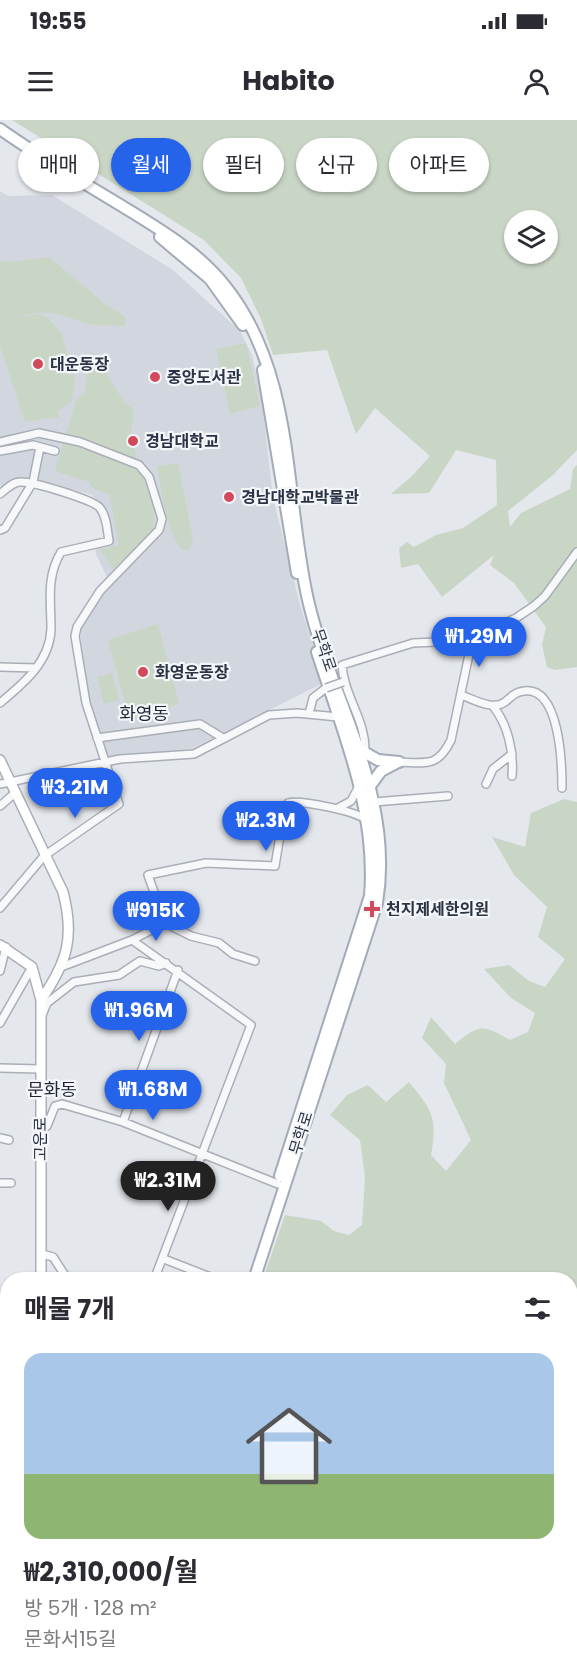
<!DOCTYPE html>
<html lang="ko">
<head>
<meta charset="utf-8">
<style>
	body { margin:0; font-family:Poppins,"Noto Sans KR",sans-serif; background:#f2f2f3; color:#2b2b33; height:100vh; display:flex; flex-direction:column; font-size:22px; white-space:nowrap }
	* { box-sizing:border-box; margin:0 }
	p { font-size:20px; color:#7c7c81 }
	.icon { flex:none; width:33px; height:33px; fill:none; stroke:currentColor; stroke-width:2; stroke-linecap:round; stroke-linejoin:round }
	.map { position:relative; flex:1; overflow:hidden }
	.details { position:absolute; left:0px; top:1152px; width:578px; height:402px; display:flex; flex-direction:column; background:#fff; border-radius:24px 24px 0 0; box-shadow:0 2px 4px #0004 }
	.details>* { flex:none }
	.hud { position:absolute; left:18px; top:18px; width:542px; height:54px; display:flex; gap:12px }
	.tools { position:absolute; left:504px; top:90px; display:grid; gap:12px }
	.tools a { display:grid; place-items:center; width:54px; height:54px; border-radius:50%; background:#fff; box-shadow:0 2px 4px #0004; font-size:30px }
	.price { position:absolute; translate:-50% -51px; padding:0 14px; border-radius:21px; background:#2563eb; color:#fff; font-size:20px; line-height:39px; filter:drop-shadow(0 2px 3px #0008) }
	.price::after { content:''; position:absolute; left:50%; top:36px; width:18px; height:14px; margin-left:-9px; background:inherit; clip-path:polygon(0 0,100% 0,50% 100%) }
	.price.current { background:#222; color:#fff }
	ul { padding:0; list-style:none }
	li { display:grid; align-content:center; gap:12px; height:318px; padding:0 24px }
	li span { display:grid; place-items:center; height:186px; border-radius:18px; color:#555 }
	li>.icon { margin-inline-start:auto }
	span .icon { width:108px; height:108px; fill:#fffc; stroke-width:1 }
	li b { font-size:26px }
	h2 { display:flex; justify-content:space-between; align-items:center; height:72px; padding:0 24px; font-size:26px }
	.chip { padding:0 21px; border-radius:27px; background:#fff; box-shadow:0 2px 4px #0004; font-size:21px; line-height:54px }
	.chip.current { background:#2563eb; color:#fff }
	.status { display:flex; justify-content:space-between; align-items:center; height:42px; padding:0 30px; background:#fff; direction:ltr }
	.status svg { height:16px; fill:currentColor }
	header { display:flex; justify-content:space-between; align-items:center; height:78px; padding:0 24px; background:#fff; font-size:27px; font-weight:700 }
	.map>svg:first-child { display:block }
</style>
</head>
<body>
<div class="status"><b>19:55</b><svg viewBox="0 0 49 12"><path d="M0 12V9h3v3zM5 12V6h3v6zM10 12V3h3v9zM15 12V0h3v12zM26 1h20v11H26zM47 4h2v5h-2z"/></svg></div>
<header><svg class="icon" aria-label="menu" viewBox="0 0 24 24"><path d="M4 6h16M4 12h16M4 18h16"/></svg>Habito<svg class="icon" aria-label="person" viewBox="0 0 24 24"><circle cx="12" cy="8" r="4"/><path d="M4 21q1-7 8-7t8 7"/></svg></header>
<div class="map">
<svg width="577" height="1554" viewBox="0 0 577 1554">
	<rect width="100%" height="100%" fill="#e4e7ec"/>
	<path fill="#d2d6de" d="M0,71L8,76L52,75L173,150L240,211L252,235L262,282L273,378L300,485L325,562L191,629L107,639L89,584L80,510L110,464L96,434L95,427L112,423L106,392L92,375L47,362L16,359L0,366Z"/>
	<path fill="#c9d6c5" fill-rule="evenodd" d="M12,0H577V330L553,355L508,391L510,407L521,393L570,369L573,349L577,345V547L555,550L547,547L542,525L546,507L514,463L490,445L494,435L442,477L418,444L401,448L399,428L407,422L414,427L436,415L463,408L497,385L496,340L456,330L429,373L391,374L412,356L430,336L375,288L356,314L327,230L273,235L261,199L241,158L204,120ZM514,100H548V134H514Z
		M49,137L104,183L126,198L124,206C112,205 98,206 86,203C58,195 47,187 17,198L38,194L47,197L62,214L75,262L72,281L57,292L60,297L25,302L0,226V141L10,142Z
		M246,223L260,286L230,294L216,229Z
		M94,233L124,282L132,288C135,298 132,302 131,312C130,324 140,333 134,346L141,351L155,391L152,416L113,449L100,430L119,425L109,374L94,369L89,362L55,351L76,280L85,272L88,235Z
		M178,343L193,420L190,429L182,430C165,407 162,374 157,346Z
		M158,504L179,584L130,600L108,520Z
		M112,553L119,580L104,584L97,557Z
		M564,679L577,682V1554H324L313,1547L570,1546V1160L263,1159L285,1095L321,1101L334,1111L349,1115L362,1105L365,1057L360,1020L330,995L347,975L368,965L386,982L409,962C432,990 438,998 431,1035L446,1051L471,1020L444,963L446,944L422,918L431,897L455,924C479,904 483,904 510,920L528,912L535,893L511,878L484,849L509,845L529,861L545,867L565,839L538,817L547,787L514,755L492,717L525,727L531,693Z"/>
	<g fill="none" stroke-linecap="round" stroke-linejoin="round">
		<defs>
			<path id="street" d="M0,322L39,313L80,322L139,345L149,357L162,399L159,410L100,471L77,507L75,516L86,583L119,684L44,736L0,788
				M0,331L33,325L55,331
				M0,374C6,369 13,362 20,362C32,361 94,380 100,388C107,397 107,410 109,421L61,432C46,457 51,481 51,509C50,542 23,564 0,583
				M0,410L5,408L33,362L40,327
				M0,547L36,548
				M461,575C473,579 493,591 505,582C511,577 515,572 524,571C560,566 562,644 562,668
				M493,586C508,605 514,631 512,656
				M309,594L313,578L326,568
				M97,618L200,604L223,618
				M365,634C367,601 344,577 342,545L413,523L458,521L471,525
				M399,642C427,643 438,647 451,620L471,525L493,508L516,498L534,486L545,476L577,432
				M0,664L120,639L194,634L269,595L297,593L338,597
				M486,664L493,649L512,634
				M374,682L448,676
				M0,686L15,673
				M338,688L351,681L358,668
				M165,803L148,755L206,743L275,746L284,691L288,683C300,680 359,691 367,701
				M165,803L191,816L219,823L233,834L255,841
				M132,820L251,905L154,1160
				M61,847L132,820L165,803
				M0,851L6,827
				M43,893L47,883L74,862L119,855L140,841L159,846L166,843
				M0,903L32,847
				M0,948L40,949
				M123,1002L178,850
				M40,1010L47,1006L55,986L62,984L123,1002L278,1064
				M0,1018L9,1020
				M0,1063H11
				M42,1134L53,1137L68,1160
				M164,1139L218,1160
				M189,1160L208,1157
				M0,1329L8,1333
				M0,1546L37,1554
				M101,1546L104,1554"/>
			<path id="secondary" d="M0,640L63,772C75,818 67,842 41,880
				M0,825L32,847L41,880V1160
				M0,1493L8,1461"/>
			<path id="primary" d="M0,9C38,36 77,59 117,83C156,107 197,130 226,167C296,256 284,375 308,480C332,583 395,674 377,783L254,1160
				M160,117L210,159L243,205
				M263,250L297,453
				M357,628L378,640L399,642
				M370,666L381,651L396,643
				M280,1056L370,776C377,691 343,612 317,532
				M168,1546L172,1554"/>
		</defs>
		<use href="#street" stroke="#a9aeb7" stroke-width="10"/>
		<use href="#secondary" stroke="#a9aeb7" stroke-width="12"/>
		<use href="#primary" stroke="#a3abb8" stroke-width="14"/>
		<use href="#street" stroke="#f7f8fa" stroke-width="7"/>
		<use href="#secondary" stroke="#fff" stroke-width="9"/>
		<use href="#primary" stroke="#fff" stroke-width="10"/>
		<defs>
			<path id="street-bridge" d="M326,568L343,562"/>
		</defs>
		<use href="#street-bridge" stroke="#a9aeb7" stroke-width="10" stroke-linecap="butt"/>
		<use href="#street-bridge" stroke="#f7f8fa" stroke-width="7"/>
	</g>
	<g fill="#d1495b" stroke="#f4f6f9" stroke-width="2">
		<circle cx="38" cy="244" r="6"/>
		<circle cx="155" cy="257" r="6"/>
		<circle cx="133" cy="321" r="6"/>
		<circle cx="229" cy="377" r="6"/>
		<circle cx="143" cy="552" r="6"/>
		<path d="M369 780h6v6h6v6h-6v6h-6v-6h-6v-6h6z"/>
	</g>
	<g text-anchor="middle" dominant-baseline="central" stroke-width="4.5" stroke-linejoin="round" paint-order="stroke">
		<g font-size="16" font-weight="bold" fill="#2b3445" stroke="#f4f6f9" text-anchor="start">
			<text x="50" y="244">대운동장</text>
			<text x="167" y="257">중앙도서관</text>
			<text x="145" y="321">경남대학교</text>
			<text x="241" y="377">경남대학교박물관</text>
			<text x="155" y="552">화영운동장</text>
			<text x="386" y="789">천지제세한의원</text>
		</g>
		<g font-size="16" fill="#2b3445" stroke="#f4f6f9">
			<text transform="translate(324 530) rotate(71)">무학로</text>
			<text transform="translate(301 1013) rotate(-73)">무학로</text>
			<text transform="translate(40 1019) rotate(-90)">고운로</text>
		</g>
		<g font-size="18" fill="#1d2536" stroke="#f4f6f9">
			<text x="144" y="593">화영동</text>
			<text x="52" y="969">문화동</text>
		</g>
	</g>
</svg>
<div class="tools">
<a><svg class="icon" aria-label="layers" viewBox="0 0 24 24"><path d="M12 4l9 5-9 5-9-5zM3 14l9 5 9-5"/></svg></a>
</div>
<b class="price" style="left:479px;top:548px">₩1.29M</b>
<b class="price" style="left:75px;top:699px">₩3.21M</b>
<b class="price" style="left:266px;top:732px">₩2.3M</b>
<b class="price" style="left:156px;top:822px">₩915K</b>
<b class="price" style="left:139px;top:922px">₩1.96M</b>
<b class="price" style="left:153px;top:1001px">₩1.68M</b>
<b class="price current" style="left:168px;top:1092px">₩2.31M</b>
<div class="hud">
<a class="chip">매매</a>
<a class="chip current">월세</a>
<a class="chip">필터</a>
<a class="chip">신규</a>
<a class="chip">아파트</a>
</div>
<section class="details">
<h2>매물 7개<svg class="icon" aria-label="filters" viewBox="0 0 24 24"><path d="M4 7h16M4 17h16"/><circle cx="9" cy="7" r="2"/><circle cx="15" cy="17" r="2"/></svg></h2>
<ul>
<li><span style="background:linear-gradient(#a9c7e8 65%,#8fb573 0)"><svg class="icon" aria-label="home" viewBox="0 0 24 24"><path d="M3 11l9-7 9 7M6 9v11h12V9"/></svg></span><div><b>₩2,310,000/월</b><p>방 5개 · 128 m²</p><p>문화서15길</p></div></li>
</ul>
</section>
</div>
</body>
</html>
